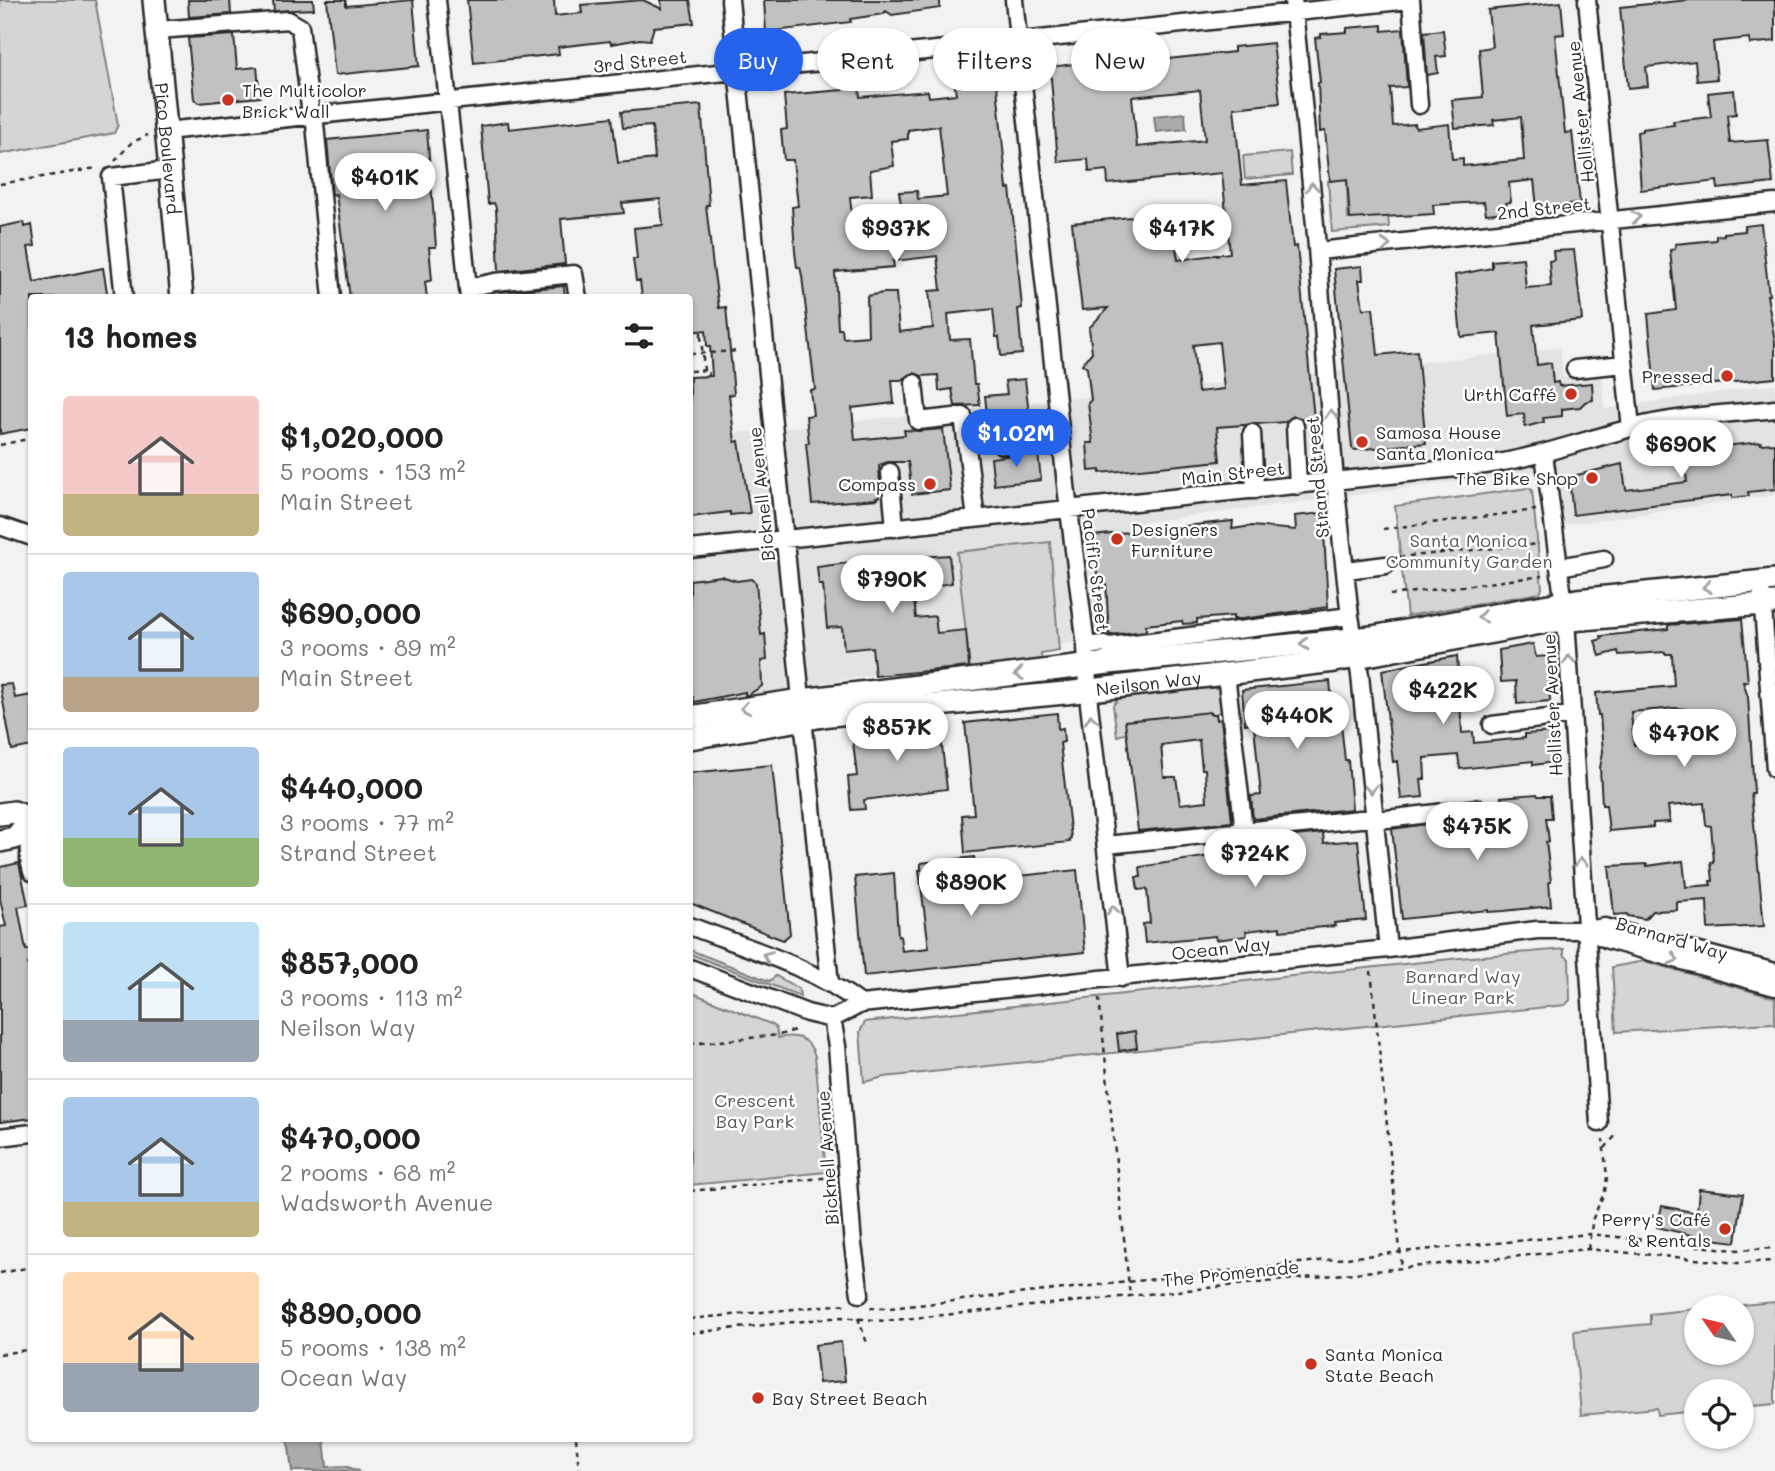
<!DOCTYPE html>
<html lang="en">
<head>
<meta charset="utf-8">
<style>
	body { margin:0; font-family:Mali,sans-serif; background:#f2f2f2; color:#222; height:100vh; display:flex; flex-direction:column; font-size:26px; white-space:nowrap }
	* { box-sizing:border-box; margin:0 }
	p { font-size:23px; color:#767676 }
	.icon { flex:none; width:38px; height:38px; fill:none; stroke:currentColor; stroke-width:2; stroke-linecap:round; stroke-linejoin:round }
	.map { position:relative; flex:1; overflow:hidden }
	.details { position:absolute; left:28px; top:294px; width:665px; height:1148px; display:flex; flex-direction:column; background:#fff; border-radius:7px; box-shadow:0 2px 5px #0004 }
	.details>* { flex:none }
	.top-card { position:absolute; left:714px; top:28px; width:665px; height:63px; display:flex; gap:14px }
	.needle { width:46px; rotate:304deg }
	.fabs { position:absolute; left:1684px; top:1295px; display:grid; gap:14px }
	.fabs a { display:grid; place-items:center; width:70px; height:70px; border-radius:50%; background:#fff; box-shadow:0 2px 5px #0004; font-size:35px }
	.price { position:absolute; translate:-50% -60px; padding:0 16px; border-radius:24px; background:#fff; color:#222; font-size:23px; line-height:46px; filter:drop-shadow(0 2px 4px #0008) }
	.price::after { content:''; position:absolute; left:50%; top:42px; width:21px; height:16px; margin-left:-10px; background:inherit; clip-path:polygon(0 0,100% 0,50% 100%) }
	.price.current { background:#2563eb; color:#fff }
	ul { padding:0; list-style:none }
	li { display:flex; align-items:center; gap:21px; height:175px; padding:0 35px }
	li+li { border-top:2px solid #e0e0e0 }
	li span { display:grid; place-items:center; flex:none; width:196px; height:140px; border-radius:7px; color:#555 }
	li>.icon { margin-inline-start:auto }
	span .icon { width:84px; height:84px; fill:#fffc; stroke-width:1 }
	li b { font-size:30px }
	h2 { display:flex; justify-content:space-between; align-items:center; height:84px; padding:0 35px; font-size:30px }
	.chip { padding:0 24px; border-radius:32px; background:#fff; box-shadow:0 2px 5px #0004; font-size:24px; line-height:63px }
	.chip.current { background:#2563eb; color:#fff }
	.map>svg:first-child { display:block }
</style>
</head>
<body>
<div class="map">
<svg width="1775" height="1471" viewBox="0 0 1775 1471">
	<rect width="100%" height="100%" fill="#f2f2f2"/>
	<filter id="ink" filterUnits="userSpaceOnUse"><feTurbulence type="fractalNoise" baseFrequency=".0143" numOctaves="2"/><feDisplacementMap in="SourceGraphic" scale="14" xChannelSelector="R" yChannelSelector="G"/><feConvolveMatrix kernelMatrix="1 2 1 2 8 2 1 2 1" color-interpolation-filters="sRGB"/></filter>
	<g filter="url(#ink)">
		<path fill="#e3e3e3" d="M1560,348L1563,377L1602,373L1605,409L1775,384V495L1563,525L1556,469L1144,522L1151,630L690,705V438Z"/>
		<path fill="#d5d5d5" stroke="#808080" stroke-width="2" d="M0,0H95L118,125L114,133L0,154Z
			M1290,152L1292,175L1245,179L1243,156Z
			M1347,179L1348,219L1385,215L1388,217L1389,227L1332,232L1328,181Z
			M1528,488L1532,490L1542,588L1540,593L1407,616L1395,506Z
			M1050,542L1059,651L1041,654L1042,662L977,670L970,668L957,552Z
			M1220,687L1223,708L1216,714H1210V712L1117,736L1113,705L1120,697Z
			M1564,949V955L1569,959L1570,1000L1565,1005L884,1077L864,1082L860,1032L865,1022L1460,958Z
			M690,950L769,981L776,976L799,989L800,996L690,954Z
			M1644,961L1775,998V1025L1772,1023L1616,1032L1612,967Z
			M690,992L773,1025L776,1028L778,1038C796,1034 809,1037 815,1056L826,1172L690,1185Z
			M1775,1302V1404L1741,1407V1391H1696V1411L1658,1415L1657,1408L1581,1415L1574,1331L1650,1324V1314L1696,1309V1353H1741V1307H1719Z"/>
		<path fill="#ababab" stroke="#787878" stroke-width="2" d="M1185,113L1186,129L1156,132L1154,116Z
			M288,1439H324L327,1467L345,1466L359,1471H292Z"/>
		<path fill="#c1c1c1" stroke="#2b2b2b" stroke-width="2" fill-rule="evenodd" d="M188,0H230L231,14L189,17Z
			M273,0H313L314,9L274,11Z
			M327,0H346V6L413,0L419,66L335,75Z
			M467,0H554L555,16L582,13L581,5L643,0L662,9L661,0H690L694,23L654,27L650,40L640,39L611,44L610,41L558,47L559,54L474,63Z
			M764,0H940V8L892,15L886,11L883,14L850,19L851,22L766,32Z
			M1689,0H1775V41L1750,44L1749,38L1713,42L1717,79L1697,81L1695,61L1646,67L1648,86L1628,88L1620,7Z
			M1561,2L1564,34L1555,35L1565,133L1572,132L1580,203L1537,208L1534,180L1509,183L1511,202L1506,203L1507,212L1486,214L1484,202L1464,203L1433,205L1434,214L1350,219L1347,179L1330,181L1325,131L1320,132L1318,83L1320,82L1315,38L1321,37V34L1347,32V28L1382,25V31L1403,29L1407,87L1390,88L1393,126L1415,124L1416,128L1449,124L1452,159L1463,158V166L1524,160L1521,117L1493,120L1494,125L1455,128L1452,100L1483,97L1479,49L1492,47L1488,10Z
			M1443,30L1446,56L1436,57L1438,73L1427,75L1424,32Z
			M234,35L237,69L257,67L260,97L199,103L194,99L188,38Z
			M1273,43L1280,103L1234,108L1242,185L1286,181L1293,247L1297,246L1314,419L1303,420L1294,416L1285,422L1217,427L1220,461L1100,473V470L1089,471L1087,443H1093L1088,403L1091,400L1087,368L1082,364L1092,352L1089,328L1108,308L1082,310L1072,223L1171,213L1178,260L1230,253L1222,173L1108,184L1107,170L1089,172L1088,159L1058,162L1050,67L1081,63L1082,68L1234,52V47ZM1200,90L1205,140L1137,147L1132,97ZM1219,342L1224,389L1198,392L1193,345Z
			M996,76L1007,189L1010,188L1018,265L1022,308L1018,309L1022,354L1001,356L999,337H996L993,309L948,314L950,340L970,339L974,384H977L980,405L955,406L952,389L939,391L938,375L922,376L914,373L901,380H892L894,403L852,408L855,440L905,435L904,430L919,431L943,429L950,490L912,494L908,462H888L879,465L880,483H878L879,497H876L877,499L812,504L806,443H809L806,416L813,415L810,390L815,389L802,276L800,267H797L795,252L792,207L798,206L793,160H784L781,130L787,129L784,95L843,90L842,86L855,84L859,86L860,97L928,91L929,97L956,94L954,81L959,78ZM939,126L947,196L918,199L917,191L899,192L907,241L855,246L850,197L872,195L870,170L894,166L891,141L908,139V130ZM937,256L941,290L929,291L933,328L899,332L896,293H883L867,296L868,336L843,338L842,329H838L835,272L894,267L893,261Z
			M1734,90L1736,114L1727,115L1730,143L1768,140L1773,183L1718,189L1717,181L1641,190L1637,132L1642,131V129L1674,125L1673,121L1711,117L1708,93Z
			M701,105L709,205H706L713,267L719,308L726,307L734,394L729,395L735,442L739,441L750,513L730,515V512L690,517V377L712,376L710,346H707L706,330L690,332V298H642L640,281H636L633,259H637L634,228L663,225L660,199L622,203L624,213L561,219L565,264L499,271L496,208L494,203L488,204L481,126L508,122L509,129L612,117L618,163L655,159L652,126L623,128L621,112Z
			M427,130L436,247H429L432,280L425,282L427,298H350L336,194L332,195L327,140Z
			M24,222L25,227L32,225L35,246L28,247L34,282L103,268L108,298H32V428L0,434V227Z
			M1761,224L1769,295H1767L1768,301L1775,342V378L1655,390L1648,314L1676,310L1670,250L1675,249V244L1716,240V236L1724,235V233L1745,231L1744,226Z
			M1574,250L1582,320L1533,325L1537,365L1551,363L1553,383L1558,382L1559,386L1592,383L1593,400L1585,402L1580,407L1562,409V416L1543,418L1544,422L1525,427L1524,414L1507,416L1499,333L1461,337L1455,275L1492,268V261L1523,258L1526,288L1551,286L1549,261L1554,260L1553,251Z
			M1362,266L1363,280H1359L1363,309L1373,308L1378,355L1417,351L1426,443L1354,450L1352,448L1334,269Z
			M564,286L565,298H501L500,292Z
			M1025,379L1031,431L1016,433L1015,421L988,424L985,396L1007,394L1005,381Z
			M1761,442V444L1775,443V489L1748,492L1749,496L1732,498V495L1573,515L1569,477L1622,464L1626,490L1687,482L1684,457H1688L1687,450Z
			M1034,452L1038,453L1041,480L994,485L991,458Z
			M1323,513L1328,607L1242,619H1233V616L1197,619V623L1183,624L1182,621L1146,625V631L1109,635L1106,582L1098,583L1093,536L1233,521L1232,529L1252,526L1296,530L1295,516Z
			M949,555L952,583L913,589L916,618L935,616L937,633L966,630L969,667L875,676L872,647L844,650L842,627L827,628L823,585H819L817,567L848,563V570L889,566L888,559Z
			M721,576L737,581L751,579L756,583L761,635L765,634L767,660L761,661L762,686L748,695H745V692L694,702L693,697L690,698V580Z
			M1742,619L1748,682H1743L1748,697L1754,793H1751L1764,926L1708,929L1707,900L1677,902V910L1652,911L1645,919L1628,916L1627,914L1614,915L1609,866L1647,864V866L1683,861L1686,887L1711,885L1710,881H1713L1711,862H1714L1711,826L1706,825L1704,803L1668,806L1670,822L1653,823V827L1609,831L1606,805H1602L1600,768L1603,752L1600,715H1598L1596,693L1674,686L1672,654H1665V652L1619,655L1618,651L1600,656L1595,641L1602,639L1601,636L1668,629V625ZM1676,708L1685,709L1688,739L1634,745L1631,712Z
			M1533,644L1536,657L1548,656L1550,701L1517,704L1516,681L1501,682L1499,650Z
			M1457,656L1462,733L1473,732L1474,743L1525,738V734L1552,732L1555,762L1533,765V761L1460,769L1458,755L1424,758L1425,779H1421L1423,797L1401,799L1397,761L1393,762L1382,670Z
			M1330,681L1334,724H1341L1345,760H1348L1352,809L1253,819L1251,796L1261,795L1254,726L1251,723L1245,724L1242,690Z
			M12,684L15,698L32,695V746L12,750L0,685Z
			M1210,712V714H1216L1217,720L1221,719L1232,822L1138,831L1125,721ZM1199,740L1202,769H1205L1207,801L1180,804L1176,777H1164L1161,745Z
			M1057,713L1058,729L1063,728L1064,742L1060,743L1071,838L1069,839L1070,842L965,853L962,815L974,814L965,723Z
			M939,720L947,789L864,800L865,809L851,810L848,777L857,776L852,734L864,729L871,734L879,728L886,733L892,727L902,729L908,725L915,730L922,723L930,727Z
			M772,765L790,934L783,940L690,903V773Z
			M1537,794L1538,796H1550L1552,818H1546L1549,841L1546,842L1551,882H1549L1551,906L1504,911L1488,912V910L1402,919L1392,829L1503,813L1501,797Z
			M1323,833L1324,843L1358,840L1366,920L1334,923L1335,926L1280,931V927L1246,931L1247,936L1216,940L1215,936L1145,943L1143,924L1150,923L1147,889L1138,890L1136,877H1141L1140,867L1210,856V849L1221,848V844Z
			M974,857L977,880L1077,870L1085,952L864,976L855,877L894,873L898,936H900L902,951L929,948L919,870H921V863Z
			M19,863L28,905L18,907L26,950L32,949V964H28L32,980V1118L0,1122V927L6,926L0,899V867Z
			M1135,1031L1137,1048L1119,1051L1117,1034Z
			M1699,1189L1743,1194L1736,1242L1703,1238L1657,1227L1662,1206L1697,1213Z
			M841,1342L845,1381L819,1383L815,1345Z"/>
		<g fill="none" stroke-linecap="round" stroke-linejoin="round">
			<defs>
				<path id="minor" d="M437,0L469,298
					M730,0L830,984
					M1014,0L1067,494L1086,646L1089,704L1121,978
					M1293,0L1316,235L1335,482L1350,616L1360,675L1388,949
					M1411,0L1419,105
					M1587,0L1631,428
					M158,30L288,20L300,27L311,115
					M314,114L332,298
					M166,131L1410,0
					M1318,251L1775,203
					M468,288L495,282L574,274L578,298
					M124,298L111,177L170,170
					M1575,369L1624,364
					M914,383L918,421L963,416L976,519
					M1295,426L1298,486
					M1252,433L1255,490
					M1002,445L1061,439
					M1544,454L1566,620L1599,1123
					M890,472L895,528
					M0,526L32,537
					M690,549L1485,465C1535,458 1582,441 1631,428C1677,416 1727,414 1775,409
					M1559,567L1604,559
					M1346,570L1386,565
					M1762,594L1775,769
					M1086,646L1102,644L1110,646L1350,616
					M1226,674L1244,831
					M1492,725L1572,715
					M30,820L29,859L32,872
					M1106,845L1360,819H1387L1478,808
					M690,926C747,948 811,966 861,1004
					M1586,930L1608,940L1775,987
					M690,968L807,1013L832,1019
					M832,1019L861,1004L1388,949L1537,930H1586L1605,927L1775,972
					M832,1019L837,1046L853,1245L860,1294
					M0,1137L32,1133"/>
				<g id="major">
					<path id="s1" d="M154,0L182,298"/>
					<path d="M690,717L801,700L1109,663L1372,637L1577,600L1775,580"/>
					<path id="s2" d="M690,738L830,715L1065,693L1335,661L1546,622L1775,603"/>
					<path d="M0,814L14,812L32,819"/>
					<path d="M0,841L15,838L30,820"/>
				</g>
			</defs>
			<use href="#minor" stroke="#2b2b2b" stroke-width="21"/>
			<use href="#major" stroke="#2b2b2b" stroke-width="26"/>
			<path stroke="#2b2b2b" stroke-width="2.5" stroke-dasharray="5 5" stroke-linecap="butt" d="M115,161L131,143L148,135
				M0,184L97,168
				M701,336L704,370
				M690,337L701,336V331
				M690,354L737,351
				M690,371L708,370L709,376
				M0,445L32,438
				M1383,529L1536,510
				M1399,557L1539,544
				M1390,595L1543,576
				M1371,971L1402,1269
				M1099,998L1130,1296
				M690,1044L779,1035L796,1030
				M1605,1148L1616,1135
				M690,1191L832,1177
				M1588,1249L1593,1218L1605,1191L1607,1177L1603,1140
				M0,1273L32,1267
				M870,1308H890L1401,1252L1590,1234L1735,1250L1775,1248
				M858,1318L867,1343
				M690,1319L846,1304
				M690,1333L841,1317L885,1321L1588,1249L1738,1263L1775,1261
				M0,1354L32,1349
				M576,1438L579,1471"/>
			<use href="#minor" stroke="#fff" stroke-width="16"/>
			<use href="#major" stroke="#fff" stroke-width="21"/>
		</g>
		<defs><path id="oneway-chevron" d="M-2-3.5L2.5 0L-2 3.5" fill="none" stroke-width="1.6" stroke-linecap="round" stroke-linejoin="round" transform="scale(1.75)"/></defs>
		<g stroke="#a0a0a0">
			<use href="#oneway-chevron" transform="translate(1312 187) rotate(-96)"/>
			<use href="#oneway-chevron" transform="translate(1636 217) rotate(-6)"/>
			<use href="#oneway-chevron" transform="translate(1386 245) rotate(-5)"/>
			<use href="#oneway-chevron" transform="translate(1331 414) rotate(-94)"/>
			<use href="#oneway-chevron" transform="translate(1707 587) rotate(174)"/>
			<use href="#oneway-chevron" transform="translate(1482 617) rotate(169)"/>
			<use href="#oneway-chevron" transform="translate(1304 644) rotate(175)"/>
			<use href="#oneway-chevron" transform="translate(1569 660) rotate(-94)"/>
			<use href="#oneway-chevron" transform="translate(1019 674) rotate(173)"/>
			<use href="#oneway-chevron" transform="translate(745 708) rotate(171)"/>
			<use href="#oneway-chevron" transform="translate(1091 719) rotate(-97)"/>
			<use href="#oneway-chevron" transform="translate(1371 789) rotate(84)"/>
			<use href="#oneway-chevron" transform="translate(1581 862) rotate(-93)"/>
			<use href="#oneway-chevron" transform="translate(1113 910) rotate(-97)"/>
			<use href="#oneway-chevron" transform="translate(767 956) rotate(-159)"/>
			<use href="#oneway-chevron" transform="translate(1674 959) rotate(16)"/>
		</g>
	</g>
	<g fill="#c8321e" stroke="#fff" stroke-width="2.5">
		<circle cx="228" cy="100" r="7"/>
		<circle cx="1727" cy="376" r="7"/>
		<circle cx="1571" cy="394" r="7"/>
		<circle cx="1362" cy="442" r="7"/>
		<circle cx="1592" cy="478" r="7"/>
		<circle cx="930" cy="484" r="7"/>
		<circle cx="1117" cy="539" r="7"/>
		<circle cx="1725" cy="1229" r="7"/>
		<circle cx="1311" cy="1364" r="7"/>
		<circle cx="758" cy="1398" r="7"/>
	</g>
	<g text-anchor="middle" dominant-baseline="central" stroke-width="5" stroke-linejoin="round" paint-order="stroke">
		<g font-size="18" fill="#2b2b2b" stroke="#fff">
			<text transform="translate(640 61) rotate(-6)">3rd Street</text>
			<text transform="translate(1580 112) rotate(-96)">Hollister Avenue</text>
			<text stroke="none"><textPath href="#s1" startOffset="149">Pico Boulevard</textPath></text>
			<text transform="translate(1544 208) rotate(-6)">2nd Street</text>
			<text transform="translate(1233 473) rotate(-6)">Main Street</text>
			<text transform="translate(1317 477) rotate(-95)">Strand Street</text>
			<text transform="translate(761 494) rotate(-96)">Bicknell Avenue</text>
			<text transform="translate(1096 570) rotate(83)">Pacific Street</text>
			<text stroke="none"><textPath href="#s2" startOffset="462">Neilson Way</textPath></text>
			<text transform="translate(1552 705) rotate(-93)">Hollister Avenue</text>
			<text transform="translate(1672 938) rotate(16)">Barnard Way</text>
			<text transform="translate(1221 948) rotate(-6)">Ocean Way</text>
			<text transform="translate(827 1158) rotate(-94)">Bicknell Avenue</text>
			<text transform="translate(1231 1273) rotate(-6)">The Promenade</text>
		</g>
		<g font-size="18" fill="#2b2b2b" stroke="#fff" text-anchor="start">
			<text x="242" y="90">The Multicolor<tspan x="242" dy="21">Brick Wall</tspan></text>
			<text x="1713" y="376" text-anchor="end">Pressed</text>
			<text x="1557" y="394" text-anchor="end">Urth Caffé</text>
			<text x="1376" y="432">Samosa House<tspan x="1376" dy="21">Santa Monica</tspan></text>
			<text x="1578" y="478" text-anchor="end">The Bike Shop</text>
			<text x="916" y="484" text-anchor="end">Compass</text>
			<text x="1131" y="529">Designers<tspan x="1131" dy="21">Furniture</tspan></text>
			<text x="1711" y="1219" text-anchor="end">Perry's Café<tspan x="1711" dy="21">&amp; Rentals</tspan></text>
			<text x="1325" y="1354">Santa Monica<tspan x="1325" dy="21">State Beach</tspan></text>
			<text x="772" y="1398">Bay Street Beach</text>
		</g>
		<g font-size="18" fill="#565656" stroke="#fff">
			<text x="1469" y="540">Santa Monica<tspan x="1469" dy="21">Community Garden</tspan></text>
			<text x="1463" y="976">Barnard Way<tspan x="1463" dy="21">Linear Park</tspan></text>
			<text x="755" y="1100">Crescent<tspan x="755" dy="21">Bay Park</tspan></text>
		</g>
	</g>
</svg>
<div class="fabs">
<a><svg class="needle" viewBox="-14 -14 28 28"><path d="M0-13l5 13h-10z" fill="#e53935"/><path d="M0 13l5-13h-10z" fill="#767676"/></svg></a>
<a><svg class="icon" aria-label="locate" viewBox="0 0 24 24"><circle cx="12" cy="12" r="6"/><path d="M12 2v4M12 18v4M2 12h4M18 12h4"/></svg></a>
</div>
<b class="price" style="left:385px;top:213px">$401K</b>
<b class="price" style="left:896px;top:264px">$937K</b>
<b class="price" style="left:1182px;top:264px">$417K</b>
<b class="price current" style="left:1016px;top:469px">$1.02M</b>
<b class="price" style="left:1681px;top:480px">$690K</b>
<b class="price" style="left:892px;top:615px">$790K</b>
<b class="price" style="left:1443px;top:726px">$422K</b>
<b class="price" style="left:1297px;top:751px">$440K</b>
<b class="price" style="left:897px;top:763px">$857K</b>
<b class="price" style="left:1684px;top:769px">$470K</b>
<b class="price" style="left:1477px;top:862px">$475K</b>
<b class="price" style="left:1255px;top:889px">$724K</b>
<b class="price" style="left:971px;top:918px">$890K</b>
<div class="top-card">
<a class="chip current">Buy</a>
<a class="chip">Rent</a>
<a class="chip">Filters</a>
<a class="chip">New</a>
</div>
<section class="details">
<h2>13 homes<svg class="icon" aria-label="filters" viewBox="0 0 24 24"><path d="M4 7h16M4 17h16"/><circle cx="9" cy="7" r="2"/><circle cx="15" cy="17" r="2"/></svg></h2>
<ul>
<li><span style="background:linear-gradient(#f6c9c9 70%,#c2b280 0)"><svg class="icon" aria-label="home" viewBox="0 0 24 24"><path d="M3 11l9-7 9 7M6 9v11h12V9"/></svg></span><div><b>$1,020,000</b><p>5 rooms · 153 m²</p><p>Main Street</p></div></li>
<li><span style="background:linear-gradient(#a9c7e8 75%,#b9a48a 0)"><svg class="icon" aria-label="home" viewBox="0 0 24 24"><path d="M3 11l9-7 9 7M6 9v11h12V9"/></svg></span><div><b>$690,000</b><p>3 rooms · 89 m²</p><p>Main Street</p></div></li>
<li><span style="background:linear-gradient(#a9c7e8 65%,#8fb573 0)"><svg class="icon" aria-label="home" viewBox="0 0 24 24"><path d="M3 11l9-7 9 7M6 9v11h12V9"/></svg></span><div><b>$440,000</b><p>3 rooms · 77 m²</p><p>Strand Street</p></div></li>
<li><span style="background:linear-gradient(#bfe0f5 70%,#9aa5b1 0)"><svg class="icon" aria-label="home" viewBox="0 0 24 24"><path d="M3 11l9-7 9 7M6 9v11h12V9"/></svg></span><div><b>$857,000</b><p>3 rooms · 113 m²</p><p>Neilson Way</p></div></li>
<li><span style="background:linear-gradient(#a9c7e8 75%,#c2b280 0)"><svg class="icon" aria-label="home" viewBox="0 0 24 24"><path d="M3 11l9-7 9 7M6 9v11h12V9"/></svg></span><div><b>$470,000</b><p>2 rooms · 68 m²</p><p>Wadsworth Avenue</p></div></li>
<li><span style="background:linear-gradient(#ffd9b3 65%,#9aa5b1 0)"><svg class="icon" aria-label="home" viewBox="0 0 24 24"><path d="M3 11l9-7 9 7M6 9v11h12V9"/></svg></span><div><b>$890,000</b><p>5 rooms · 138 m²</p><p>Ocean Way</p></div></li>
</ul>
</section>
</div>
</body>
</html>
